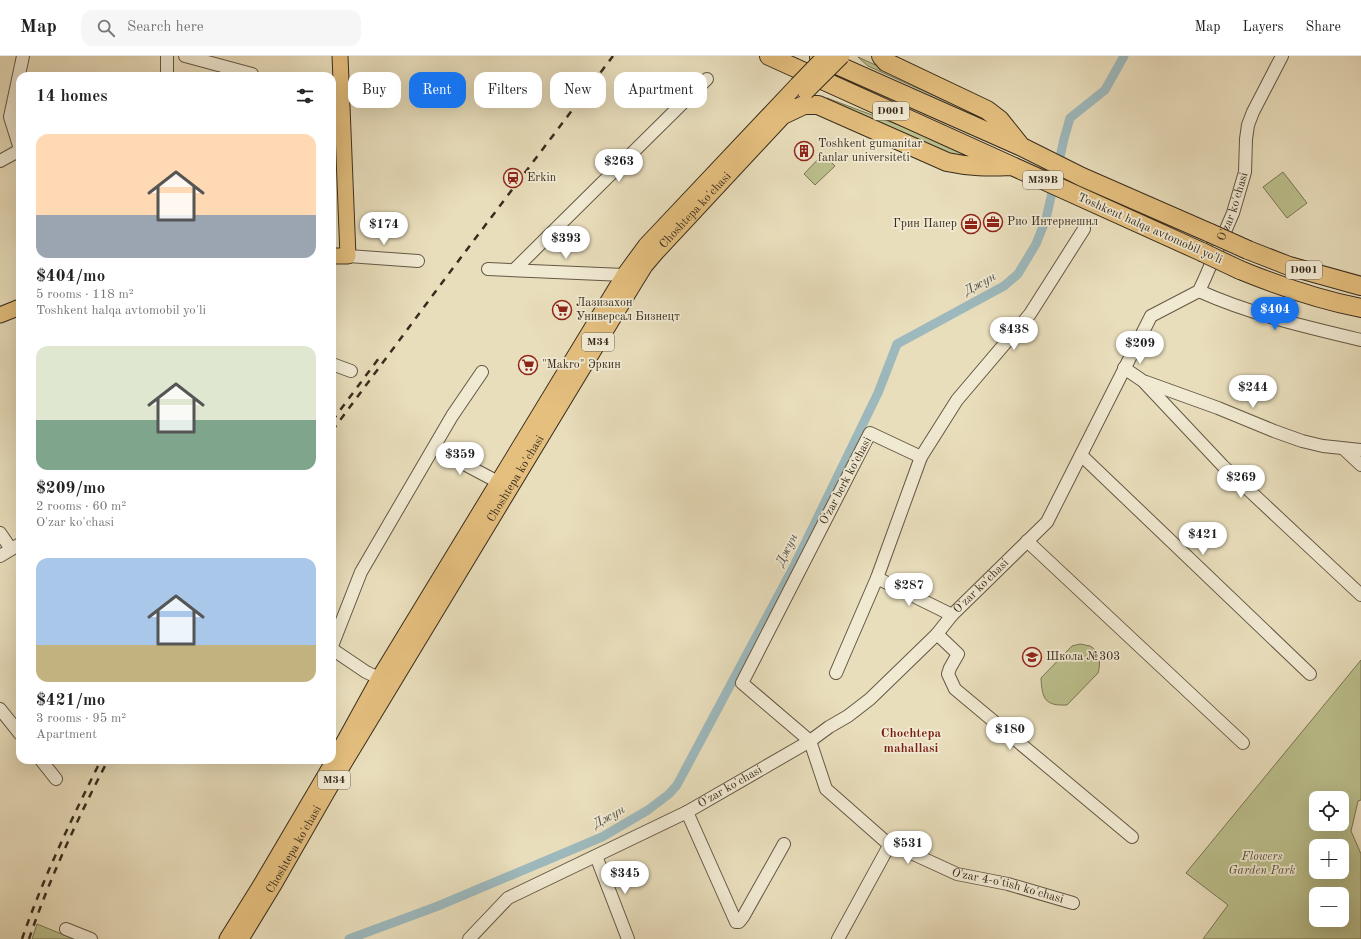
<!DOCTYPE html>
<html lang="en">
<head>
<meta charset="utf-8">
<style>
	body { margin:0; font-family:"Old Standard TT",serif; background:#f6f6f6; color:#222; height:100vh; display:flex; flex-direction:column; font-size:15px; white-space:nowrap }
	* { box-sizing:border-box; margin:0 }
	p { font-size:13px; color:#767676 }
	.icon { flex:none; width:22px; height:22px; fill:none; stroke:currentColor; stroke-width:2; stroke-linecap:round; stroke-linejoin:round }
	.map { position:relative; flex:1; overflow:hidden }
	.drawer { position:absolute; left:16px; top:16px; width:320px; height:692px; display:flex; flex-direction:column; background:#fff; border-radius:12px; box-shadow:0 4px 16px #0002 }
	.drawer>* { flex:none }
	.top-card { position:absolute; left:348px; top:16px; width:380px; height:36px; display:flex; gap:8px }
	.buttons { position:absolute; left:1309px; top:735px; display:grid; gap:8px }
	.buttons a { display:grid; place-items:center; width:40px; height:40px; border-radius:8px; background:#fff; box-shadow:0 4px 16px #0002; font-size:20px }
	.price { position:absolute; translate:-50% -34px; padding:0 9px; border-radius:14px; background:#fff; color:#222; font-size:13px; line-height:26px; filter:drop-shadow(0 1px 2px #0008) }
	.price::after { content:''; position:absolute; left:50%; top:24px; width:12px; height:9px; margin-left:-6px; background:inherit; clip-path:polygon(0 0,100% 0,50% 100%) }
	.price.on { background:#1a73e8; color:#fff }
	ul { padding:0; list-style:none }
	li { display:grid; align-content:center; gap:8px; height:212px; padding:0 20px }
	li span { display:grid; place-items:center; height:124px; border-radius:12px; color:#555 }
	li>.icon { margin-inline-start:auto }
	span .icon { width:72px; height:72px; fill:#fffc; stroke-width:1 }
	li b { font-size:17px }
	h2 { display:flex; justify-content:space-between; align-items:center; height:48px; padding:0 20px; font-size:17px }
	.chip { padding:0 14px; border-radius:12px; background:#fff; box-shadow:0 4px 16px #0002; font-size:14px; line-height:36px }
	.chip.on { background:#1a73e8; color:#fff }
	header { display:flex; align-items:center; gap:24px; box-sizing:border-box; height:56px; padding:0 20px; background:#fff; border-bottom:1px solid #e0e0e0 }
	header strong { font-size:19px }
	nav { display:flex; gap:22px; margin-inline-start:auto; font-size:14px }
	.search { width:280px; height:36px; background:#f6f6f6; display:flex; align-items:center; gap:10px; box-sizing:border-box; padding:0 14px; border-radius:12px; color:#767676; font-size:15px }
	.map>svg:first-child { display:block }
</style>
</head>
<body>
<header>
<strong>Map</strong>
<div class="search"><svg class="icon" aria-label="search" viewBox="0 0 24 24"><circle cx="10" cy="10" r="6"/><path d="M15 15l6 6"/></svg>Search here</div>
<nav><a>Map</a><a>Layers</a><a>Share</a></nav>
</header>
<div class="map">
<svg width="1361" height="883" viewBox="0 0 1361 883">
	<rect width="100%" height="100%" fill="#e9debc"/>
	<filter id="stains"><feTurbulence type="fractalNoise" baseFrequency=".005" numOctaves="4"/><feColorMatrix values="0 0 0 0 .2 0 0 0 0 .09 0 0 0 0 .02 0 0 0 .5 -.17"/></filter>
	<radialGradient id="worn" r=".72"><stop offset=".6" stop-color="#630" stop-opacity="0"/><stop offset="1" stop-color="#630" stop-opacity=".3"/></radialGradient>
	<path fill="#bbc08d" stroke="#7a7655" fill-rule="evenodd" d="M858,1L984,59L996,68L868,10Z
		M827,42L925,79L980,104L948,98L839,50Z
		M823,98L835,110L815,129L804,118Z
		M1283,116L1307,147L1287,162L1263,131Z
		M1080,588C1083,589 1087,589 1090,590C1100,595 1101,608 1098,617L1067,649C1045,650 1042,643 1041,622L1072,590Z
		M1361,604V744L1358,745L1351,775L1361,798V883H1203L1228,849L1186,817ZM1316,742H1342V768H1316ZM1316,790H1342V816H1316ZM1316,838H1342V864H1316Z
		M37,868L74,883H32Z"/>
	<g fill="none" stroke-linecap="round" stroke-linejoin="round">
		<path stroke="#9db9bd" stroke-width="9" d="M349,883L438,850L602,781L648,754L669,738L677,729L794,510L878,337L897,288L1004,230L1018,218L1036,188L1046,163L1064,83L1070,62L1105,34L1124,0"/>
		<defs>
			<g id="minor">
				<path d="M167,0V20"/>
				<path d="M185,0L252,18"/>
				<path d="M20,93L10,61L23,0"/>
				<path d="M0,105L20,94"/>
				<path d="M348,200L418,205"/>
				<path d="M488,213L624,219L630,223"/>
				<path d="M514,214L707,23"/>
				<path d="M1199,235C1250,258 1306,271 1361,284"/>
				<path d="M332,308L351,315"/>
				<path d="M1124,312L1143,325L1223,410L1361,539"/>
				<path d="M1146,326L1218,352L1274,375L1302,385L1323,390L1361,394"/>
				<path d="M434,392L498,426"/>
				<path d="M1345,394L1361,409"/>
				<path d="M1081,399L1310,618"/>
				<path id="s1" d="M921,401L870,377L742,627L810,685L826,733L885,785L957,818L1008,828L1073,847"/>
				<path d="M0,477L11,493"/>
				<path d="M1027,485L1243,687"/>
				<path d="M0,500L20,488"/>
				<path d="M877,522L952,559"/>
				<path d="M937,578L958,598L950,612L948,618L955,633L1132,781"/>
				<path d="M332,590L361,516L452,360L482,316"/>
				<path d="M332,593L366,616L379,622"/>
				<path d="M836,617L877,522L921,401L957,344L1030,258L1084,173"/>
				<path d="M0,653L20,678"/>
				<path d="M41,704L56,723"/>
				<path d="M687,756L736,866H739L743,861L784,788"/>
				<path d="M596,800L628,883"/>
				<path d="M66,873L91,883"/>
				<path id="s2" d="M469,883L508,842L687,756L810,685L829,671L848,660L870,643L937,578L952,559L1047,466L1151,260L1199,235L1205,222L1233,157L1245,116L1246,83L1248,69L1253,56L1282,0"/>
				<path d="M838,883L890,788"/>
			</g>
			<g id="major">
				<path d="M332,200H348L340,0"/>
				<path d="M0,259L20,251"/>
				<path d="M227,883L260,830L330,711L379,622L624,219L646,189L797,29"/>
				<path id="s3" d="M241,883L275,827L337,719L635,226L645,210L656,197L793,50"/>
			</g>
			<path id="highway" d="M769,0L1202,196
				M881,0L886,6L987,54L1000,64L1020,89
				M819,1L1022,91L1082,121L1210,177
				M785,58L804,49H818L947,106C970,111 988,111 1011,110
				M1248,194L1289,210L1361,230
				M1240,214C1279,230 1319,244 1361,252"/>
		</defs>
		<use href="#minor" stroke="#645845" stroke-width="14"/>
		<use href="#major" stroke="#382c1d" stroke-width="17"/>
		<use href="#highway" stroke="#382c1d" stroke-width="20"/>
		<use href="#minor" stroke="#f1ead3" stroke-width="12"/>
		<use href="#major" stroke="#e4bf7e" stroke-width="15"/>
		<use href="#highway" stroke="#e4bf7e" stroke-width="18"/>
		<path stroke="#382c1d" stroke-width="2.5" stroke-dasharray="7 7" stroke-linecap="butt" d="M332,365L379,302
			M332,375L453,212L613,0
			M22,883C43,822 72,762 101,704
			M29,883C50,821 78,762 108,704"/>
		<defs>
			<path id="major-bridge" d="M797,29L825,0
				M806,36L842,0"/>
			<path id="highway-bridge" d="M1210,177L1248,194
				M1202,196L1240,214"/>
		</defs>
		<use href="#major-bridge" stroke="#382c1d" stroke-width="17" stroke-linecap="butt"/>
		<use href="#highway-bridge" stroke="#382c1d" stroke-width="20" stroke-linecap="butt"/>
		<use href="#major-bridge" stroke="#e4bf7e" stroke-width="15"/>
		<use href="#highway-bridge" stroke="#e4bf7e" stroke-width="18"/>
	</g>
	<defs>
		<symbol id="building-ring" viewBox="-11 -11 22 22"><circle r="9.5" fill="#f1ead3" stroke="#8f2418" stroke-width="1.5"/><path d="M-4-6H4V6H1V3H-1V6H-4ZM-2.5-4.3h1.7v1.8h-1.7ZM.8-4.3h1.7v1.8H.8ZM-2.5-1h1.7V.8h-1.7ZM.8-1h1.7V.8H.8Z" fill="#8f2418"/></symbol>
		<symbol id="station-ring" viewBox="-11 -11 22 22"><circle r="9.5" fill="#f1ead3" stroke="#8f2418" stroke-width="1.5"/><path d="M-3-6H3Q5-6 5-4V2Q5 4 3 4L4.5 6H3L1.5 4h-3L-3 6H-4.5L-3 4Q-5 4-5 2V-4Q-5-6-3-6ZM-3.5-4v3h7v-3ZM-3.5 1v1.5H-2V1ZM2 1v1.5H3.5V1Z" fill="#8f2418"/></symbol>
		<symbol id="office-ring" viewBox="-11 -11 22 22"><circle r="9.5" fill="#f1ead3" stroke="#8f2418" stroke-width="1.5"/><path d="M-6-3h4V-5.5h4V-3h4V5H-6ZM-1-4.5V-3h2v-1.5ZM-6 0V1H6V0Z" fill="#8f2418"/></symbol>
		<symbol id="supermarket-ring" viewBox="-11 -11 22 22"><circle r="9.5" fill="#f1ead3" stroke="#8f2418" stroke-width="1.5"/><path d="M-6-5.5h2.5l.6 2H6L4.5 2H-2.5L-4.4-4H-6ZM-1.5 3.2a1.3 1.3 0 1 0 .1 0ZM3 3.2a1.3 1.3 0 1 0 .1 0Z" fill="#8f2418"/></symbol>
		<symbol id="school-ring" viewBox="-11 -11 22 22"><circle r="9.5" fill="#f1ead3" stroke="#8f2418" stroke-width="1.5"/><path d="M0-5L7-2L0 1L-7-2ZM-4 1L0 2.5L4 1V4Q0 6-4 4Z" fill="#8f2418"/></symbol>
	</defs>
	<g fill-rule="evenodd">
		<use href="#building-ring" x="793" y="84" width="22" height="22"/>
		<use href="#station-ring" x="502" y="111" width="22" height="22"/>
		<use href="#office-ring" x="982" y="155" width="22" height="22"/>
		<use href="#office-ring" x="960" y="157" width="22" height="22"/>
		<use href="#supermarket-ring" x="551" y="243" width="22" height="22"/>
		<use href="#supermarket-ring" x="517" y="298" width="22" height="22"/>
		<use href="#school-ring" x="1021" y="590" width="22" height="22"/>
	</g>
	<g text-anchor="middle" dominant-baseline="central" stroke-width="3.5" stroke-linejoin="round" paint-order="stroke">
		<g fill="#f1ead3" stroke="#706554" stroke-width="1">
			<rect x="873" y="46" width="36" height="18" rx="3"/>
			<rect x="1023" y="115" width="40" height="18" rx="3"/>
			<rect x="1286" y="205" width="36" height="18" rx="3"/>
			<rect x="582" y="277" width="32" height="18" rx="3"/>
			<rect x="318" y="715" width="32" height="18" rx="3"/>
		</g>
		<g font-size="11" font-weight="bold" fill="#382c1d">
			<text x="891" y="55">D001</text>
			<text x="1043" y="124">M39B</text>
			<text x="1304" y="214">D001</text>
			<text x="598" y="286">M34</text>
			<text x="334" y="724">M34</text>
		</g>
		<g font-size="12" fill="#382c1d" stroke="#f1ead3" text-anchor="start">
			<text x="818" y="88">Toshkent gumanitar<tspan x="818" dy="14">fanlar universiteti</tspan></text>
			<text x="527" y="122">Erkin</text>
			<text x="1007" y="166">Рио Интернешнл</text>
			<text x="957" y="168" text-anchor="end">Грин Папер</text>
			<text x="576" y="247">Лазизахон<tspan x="576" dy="14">Универсал Бизнецт</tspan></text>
			<text x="542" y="309">"Makro" Эркин</text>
			<text x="1046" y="601">Школа №303</text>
		</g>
		<g font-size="12" fill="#382c1d" stroke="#f1ead3">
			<text stroke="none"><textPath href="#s2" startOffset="1097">O'zar ko'chasi</textPath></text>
			<text stroke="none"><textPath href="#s3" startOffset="860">Choshtepa ko'chasi</textPath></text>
			<text transform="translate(1150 173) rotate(24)">Toshkent halqa avtomobil yo'li</text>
			<text stroke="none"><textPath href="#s3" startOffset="536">Choshtepa ko'chasi</textPath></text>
			<text transform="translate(846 425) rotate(-62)">Oʻzar berk koʻchasi</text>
			<text stroke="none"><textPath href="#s2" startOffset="629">O'zar ko'chasi</textPath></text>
			<text stroke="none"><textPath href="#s2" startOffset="305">O'zar ko'chasi</textPath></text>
			<text stroke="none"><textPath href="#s3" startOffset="104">Choshtepa ko'chasi</textPath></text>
			<text stroke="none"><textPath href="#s1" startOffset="687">O'zar 4-o'tish ko'chasi</textPath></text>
		</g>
		<g font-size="12" font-style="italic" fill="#595139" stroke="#f1ead3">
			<text x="1262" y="801">Flowers<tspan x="1262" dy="14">Garden Park</tspan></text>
		</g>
		<g font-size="13" font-style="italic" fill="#514f45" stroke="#f1ead3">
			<text transform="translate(980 228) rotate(-29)">Джун</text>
			<text transform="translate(787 494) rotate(-64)">Джун</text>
			<text transform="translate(609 761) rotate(-29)">Джун</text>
		</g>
		<g font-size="13" font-weight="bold" fill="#7a1f14" stroke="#f1ead3">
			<text x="911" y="677">Chochtepa<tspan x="911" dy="15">mahallasi</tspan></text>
		</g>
	</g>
	<rect width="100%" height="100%" filter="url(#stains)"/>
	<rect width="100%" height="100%" fill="url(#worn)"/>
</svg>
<div class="buttons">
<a><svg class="icon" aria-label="locate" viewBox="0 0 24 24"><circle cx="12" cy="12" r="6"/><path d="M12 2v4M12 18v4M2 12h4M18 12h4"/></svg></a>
<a>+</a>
<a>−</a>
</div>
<b class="price" style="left:619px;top:127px">$263</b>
<b class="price" style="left:384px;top:190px">$174</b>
<b class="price" style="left:566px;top:204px">$393</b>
<b class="price on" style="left:1275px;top:275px">$404</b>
<b class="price" style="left:1014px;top:295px">$438</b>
<b class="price" style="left:1140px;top:309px">$209</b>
<b class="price" style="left:1253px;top:353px">$244</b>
<b class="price" style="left:460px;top:420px">$359</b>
<b class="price" style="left:1241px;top:443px">$269</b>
<b class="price" style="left:1203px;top:500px">$421</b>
<b class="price" style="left:909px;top:551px">$287</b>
<b class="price" style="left:1010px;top:695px">$180</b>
<b class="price" style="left:908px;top:809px">$531</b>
<b class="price" style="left:625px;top:839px">$345</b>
<div class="top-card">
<a class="chip">Buy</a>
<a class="chip on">Rent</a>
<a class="chip">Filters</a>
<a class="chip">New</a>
<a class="chip">Apartment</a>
</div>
<section class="drawer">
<h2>14 homes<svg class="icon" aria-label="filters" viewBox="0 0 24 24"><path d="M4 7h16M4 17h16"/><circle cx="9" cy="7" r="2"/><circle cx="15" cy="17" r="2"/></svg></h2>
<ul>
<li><span style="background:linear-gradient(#ffd9b3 65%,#9aa5b1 0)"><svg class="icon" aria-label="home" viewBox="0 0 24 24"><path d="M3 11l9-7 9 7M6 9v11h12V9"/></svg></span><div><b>$404/mo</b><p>5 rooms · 118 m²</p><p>Toshkent halqa avtomobil yo'li</p></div></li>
<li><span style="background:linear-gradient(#dfe7d0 60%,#7fa58c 0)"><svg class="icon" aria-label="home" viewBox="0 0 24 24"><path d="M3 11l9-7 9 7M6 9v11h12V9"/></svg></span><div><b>$209/mo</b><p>2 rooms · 60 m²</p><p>O'zar ko'chasi</p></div></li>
<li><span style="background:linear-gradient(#a9c7e8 70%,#c2b280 0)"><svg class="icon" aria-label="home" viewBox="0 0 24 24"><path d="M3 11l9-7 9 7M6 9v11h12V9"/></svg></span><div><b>$421/mo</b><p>3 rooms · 95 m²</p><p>Apartment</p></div></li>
</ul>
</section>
</div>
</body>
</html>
